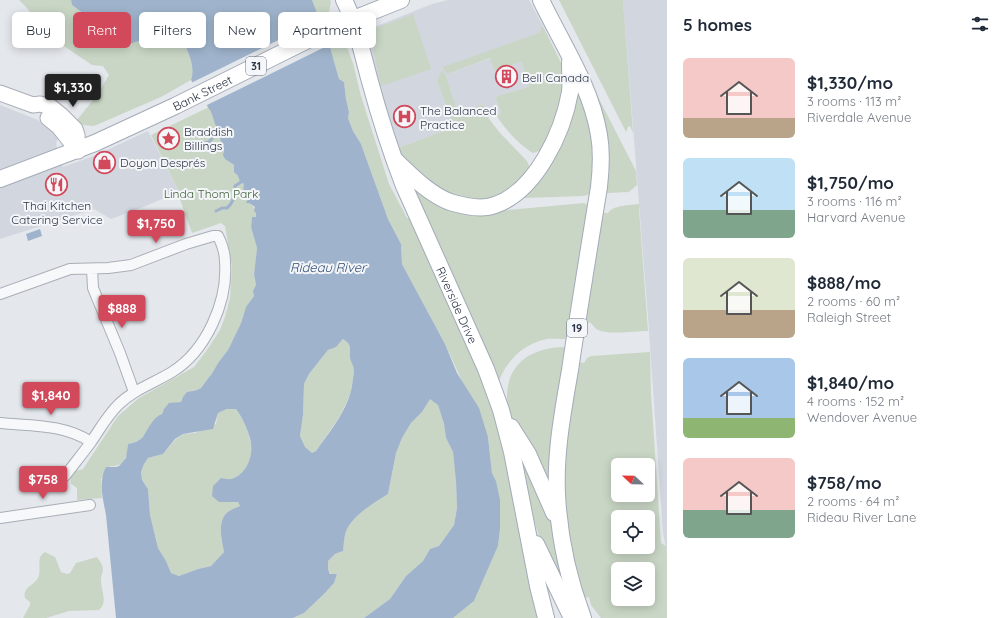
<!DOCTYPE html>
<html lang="en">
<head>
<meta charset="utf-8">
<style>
	body { margin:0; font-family:Quicksand,sans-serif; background:#f2f2f3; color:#1f2937; height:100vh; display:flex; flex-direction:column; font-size:15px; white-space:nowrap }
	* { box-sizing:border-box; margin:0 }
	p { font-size:13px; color:#747a83 }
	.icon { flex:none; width:22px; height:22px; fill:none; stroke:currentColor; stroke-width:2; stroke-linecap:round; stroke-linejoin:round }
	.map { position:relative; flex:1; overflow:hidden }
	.panel { display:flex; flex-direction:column; background:#fff; width:340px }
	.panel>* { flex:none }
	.guide { position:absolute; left:12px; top:12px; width:380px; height:36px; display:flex; gap:8px }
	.needle { width:26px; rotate:292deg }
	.buttons { position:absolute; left:611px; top:458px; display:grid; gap:8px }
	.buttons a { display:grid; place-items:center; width:44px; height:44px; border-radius:6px; background:#fff; box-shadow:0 2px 10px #0003; font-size:20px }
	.price { position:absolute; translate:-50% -34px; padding:0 9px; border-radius:4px; background:#d1495b; color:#fff; font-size:13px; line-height:26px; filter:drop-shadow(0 1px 2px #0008) }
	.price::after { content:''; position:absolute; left:50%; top:24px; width:12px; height:9px; margin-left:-6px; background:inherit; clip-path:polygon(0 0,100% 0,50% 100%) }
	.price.on { background:#222; color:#fff }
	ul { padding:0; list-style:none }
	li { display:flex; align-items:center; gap:12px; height:100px; padding:0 16px }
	li span { display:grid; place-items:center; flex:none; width:112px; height:80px; border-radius:6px; color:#555 }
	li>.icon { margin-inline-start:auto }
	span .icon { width:48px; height:48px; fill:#fffc; stroke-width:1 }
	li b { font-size:17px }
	h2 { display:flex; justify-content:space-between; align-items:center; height:48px; padding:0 16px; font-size:17px }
	.pill { padding:0 14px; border-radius:6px; background:#fff; box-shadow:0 2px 10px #0003; font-size:14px; line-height:36px }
	.pill.on { background:#d1495b; color:#fff }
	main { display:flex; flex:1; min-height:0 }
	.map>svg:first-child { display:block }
</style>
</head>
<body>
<main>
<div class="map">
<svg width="667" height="618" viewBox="0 0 667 618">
	<rect width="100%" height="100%" fill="#e4e7ec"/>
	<path fill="#d2d6de" d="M448,0H529L543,26L539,33L514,43L447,74L491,58L495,71L521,62L530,86L495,97L501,113L488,117L483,104L458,113L446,76L437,81L454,127L398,148L389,126L367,35L372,28L432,4Z
		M623,0H667V555L663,532L648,317Z
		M0,105L48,124L58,134V138L56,144L63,167L96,155L148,131L179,192L143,207L111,219L94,209L0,239Z"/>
	<path fill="#c9d6c5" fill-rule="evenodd" d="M19,0H71L72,5L87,16L104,19L109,29L125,35L126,42L129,44L139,41L146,43L153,38L155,34H160L165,37L178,34L182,36L183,40L193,65V73L191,80L161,97L94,126L83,125L77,120L97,95L109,75L103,66L92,65L49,36L36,23L28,9Z
		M312,0H330L331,2L329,12L318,18Z
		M559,0H623L633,133L630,126L628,127L626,132Z
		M413,14L431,69L381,86L370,34L374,29Z
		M543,26L563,67L564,103L542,150L533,153C519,145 505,129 496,115L501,113L495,97L530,86L521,62L495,71L490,58L447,74L443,67L539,33Z
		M342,42L346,45L353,63L361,96L389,184L407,218H411L464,336L496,412L539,618H453L474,601L498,546L500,529L496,481L492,473L488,437L445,344L402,264L401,244L388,219L361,144L353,131L348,118L349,112L346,99L344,82L339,79L330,47Z
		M442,70L446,76L458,113L483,104L489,119L500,133L527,161L530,168L529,175L505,194L485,200L473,201L446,194L407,164L401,155L398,148L454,127L437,81Z
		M576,85L586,102L595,157L591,194L583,196L525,198L524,195Z
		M595,91L636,171L637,185L629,192L607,193L606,192L594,92Z
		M209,107L220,136L225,159L234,165V172L238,176L240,182L244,184C244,189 245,198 249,203C254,208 258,208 256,217H252L251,227L257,248L254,277L256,285L254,296L243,316L241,323L228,350L218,363L211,375L209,377L201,388L197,390L190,391L182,399L181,402C172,402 165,406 162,414C153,418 149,429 143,437C139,441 134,443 128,444C127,448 128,454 126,457C123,464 117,467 110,466L101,479L102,498L77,500V488L71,484V476L73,472L83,469L118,416L139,398L194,367L207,350L220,330L225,317L230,298L232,266L225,226L221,223L192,233L178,194L179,192L151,135Z
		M412,186L498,211L584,203L589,206L569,338C562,340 554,338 547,339C523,344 508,359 499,381L497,382Z
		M640,204L639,209L648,331C635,331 610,335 598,330C594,328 593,324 589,322L587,324L585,316L601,219L604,213H608C613,205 631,205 640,204Z
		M343,339C353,346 349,347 350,357C350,360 352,363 353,365C354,369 354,374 353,378C351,406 331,428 316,451L312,453L305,448L300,436L303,415L304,384L309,374L328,350L336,347Z
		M562,347L566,348L554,442L568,591L540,539L533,518L507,403C505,366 527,349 562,347Z
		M650,352L651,393L661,543L666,546L667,555V618H601L591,605L589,597L584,598C570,557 563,512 563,469C564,433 573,397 579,362L584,363L587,358L591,356ZM618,465H648V495H618ZM618,517H648V547H618ZM618,569H648V599H618Z
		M430,398L438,405L444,424L446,438L453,452L456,482L457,508L454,525L439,546L430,549L423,561L406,576L390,599L364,618H293L304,613L325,593L334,583L337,574H331L328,569V561L335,554L343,551C344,544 344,535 347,529C355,514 375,502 388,494L396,453L402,438L411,423L422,412Z
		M227,409H236C247,425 259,452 245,470C242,473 237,476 233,479L238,502L240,506C235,508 227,511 224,516C218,527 222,541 224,552L211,566L198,569L179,576L171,573L166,561L158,548L150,515L148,489L142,480L141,472L144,464L148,458L163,454L175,440L183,434L195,433L216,424L218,413Z
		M45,552L55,557L61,572L67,574L70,573L76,563L97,557C99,560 103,565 103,569C103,572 101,576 101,578C100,590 109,601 99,610L69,611L46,618H23L30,605V602L25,598C22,586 37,585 39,575C41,567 36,557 45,552Z"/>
	<path fill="#9fb4cc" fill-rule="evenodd" d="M71,0H312L330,47L339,79L344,82L346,99L349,112L348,118L353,131L361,144L388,219L401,244L402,264L445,344L457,373L479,408L488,437L492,473L496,481L500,500V529L498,546L474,601L453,618H364L390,599L406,576L423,561L430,549L439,546L454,525L457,508L456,482L453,452L446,438L444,424L438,405L430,399L422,412L411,423L402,438L396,453L388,494C375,502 355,514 347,529C344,535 344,544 343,551L335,554L328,561V569L330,574H337L334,583L325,593L304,613L293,618H116L106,515C103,499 98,482 106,467H116L119,466L126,458L128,444C134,443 139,441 143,437C148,429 153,417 162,414L164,409L169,403L181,402L183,397L187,392L197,390L201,388L209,377L211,375L218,363L228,350L241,323L246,307L254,296L253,291L256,285L254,275L257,248L251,227L252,217H256V213L254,211L255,207L249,203H246L248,199L243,191L244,184L240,182L238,176L234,172V165L225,159L223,155L224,150L211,112L191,80C196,66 188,53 183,40L182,36L178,34L165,37L160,34H155L150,43L139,41L129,44L126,42L125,35L109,29L104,19L87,16L72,5ZM343,339C353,346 349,347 350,357C350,360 352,363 353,366C354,369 354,374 353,378C351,407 332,428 316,451L312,453L305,447L300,436L303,415L304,384L309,374L328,350L336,347ZM227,409H236C242,417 247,428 250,438C254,453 249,471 234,478C230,480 225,479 221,478L213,486L212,496L219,502H238L240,506C235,508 227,511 224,516C218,527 222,541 224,552L211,566L198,569L179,576L171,573L166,561L158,548L150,515L148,489L142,480L141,472L144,464L148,458L163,454L175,439L183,434L213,429L218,413Z
		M40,229L42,236L28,241L26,234Z"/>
	<path fill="#e4e7ec" d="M321,19L331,44L205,106L191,83Z"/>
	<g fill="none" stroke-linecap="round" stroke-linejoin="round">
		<path stroke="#9fb4cc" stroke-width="3" d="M197,145C202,145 204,143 209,142L214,136L219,134
			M216,211L222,208H227C233,203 236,194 235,186L241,182"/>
		<defs>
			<path id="street" d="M92,269L93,288L120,353L134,392
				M0,294L70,269L108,268L131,265L186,244L213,236H218C222,244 225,253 225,262C228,302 206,351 172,372C154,383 133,390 118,405C107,416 100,429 91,442C83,453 74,464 65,476
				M0,423C31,426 64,424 91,442
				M0,518L90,505"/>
			<path id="secondary" d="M0,93L33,105L40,104L51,107L61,115L75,129L77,135L78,151
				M48,118L59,127L78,151"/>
			<g id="primary">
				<path id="s1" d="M344,0C356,24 362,52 369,78C379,115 390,150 404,186L486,369L501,410L512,452L538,586L546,618"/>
				<path d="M541,0C562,44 591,86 599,135C602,152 601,170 599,187C589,248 579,309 570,370C563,411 555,452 557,494C559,537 568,578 583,618"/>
				<path d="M396,161C412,176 429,194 450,202C463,206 482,210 495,205C536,191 563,132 570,92C571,82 570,72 570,62"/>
				<path id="s2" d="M0,179L95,143L175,106L336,26L401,0"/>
				<path d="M511,427L528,454L554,513"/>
				<path d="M536,544L572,618"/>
			</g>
		</defs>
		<use href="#street" stroke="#a9aeb7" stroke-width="12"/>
		<use href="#secondary" stroke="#a9aeb7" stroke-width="17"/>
		<use href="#primary" stroke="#a3abb8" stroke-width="18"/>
		<use href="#street" stroke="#f7f8fa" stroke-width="10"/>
		<use href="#secondary" stroke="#fff" stroke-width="15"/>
		<use href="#primary" stroke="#fff" stroke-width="16"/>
	</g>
	<defs>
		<symbol id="building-ring" viewBox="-11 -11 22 22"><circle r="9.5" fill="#f4f6f9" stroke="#d1495b" stroke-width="1.5"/><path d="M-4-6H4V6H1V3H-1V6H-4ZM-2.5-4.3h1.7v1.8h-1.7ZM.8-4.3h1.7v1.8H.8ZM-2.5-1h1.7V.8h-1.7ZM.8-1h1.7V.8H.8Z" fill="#d1495b"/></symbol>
		<symbol id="hospital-ring" viewBox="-11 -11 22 22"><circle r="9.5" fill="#f4f6f9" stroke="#d1495b" stroke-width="1.5"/><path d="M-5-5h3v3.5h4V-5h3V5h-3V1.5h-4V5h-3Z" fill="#d1495b"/></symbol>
		<symbol id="sight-ring" viewBox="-11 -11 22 22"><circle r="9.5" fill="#f4f6f9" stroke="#d1495b" stroke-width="1.5"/><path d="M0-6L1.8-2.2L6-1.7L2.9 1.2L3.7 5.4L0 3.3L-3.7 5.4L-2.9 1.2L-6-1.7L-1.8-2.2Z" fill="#d1495b"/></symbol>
		<symbol id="shop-ring" viewBox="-11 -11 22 22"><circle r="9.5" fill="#f4f6f9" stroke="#d1495b" stroke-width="1.5"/><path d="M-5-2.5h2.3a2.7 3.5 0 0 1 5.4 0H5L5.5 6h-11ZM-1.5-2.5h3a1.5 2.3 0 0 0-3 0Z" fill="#d1495b"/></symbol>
		<symbol id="restaurant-ring" viewBox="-11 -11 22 22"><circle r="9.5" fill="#f4f6f9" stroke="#d1495b" stroke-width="1.5"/><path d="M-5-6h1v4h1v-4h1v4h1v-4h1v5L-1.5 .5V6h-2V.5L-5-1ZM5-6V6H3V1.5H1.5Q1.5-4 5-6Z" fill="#d1495b"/></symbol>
	</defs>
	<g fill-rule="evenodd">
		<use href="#building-ring" x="494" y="64" width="25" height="25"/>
		<use href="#hospital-ring" x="392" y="104" width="25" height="25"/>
		<use href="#sight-ring" x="156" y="126" width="25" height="25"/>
		<use href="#shop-ring" x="92" y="150" width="25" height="25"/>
		<use href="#restaurant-ring" x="44" y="172" width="25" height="25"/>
	</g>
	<g text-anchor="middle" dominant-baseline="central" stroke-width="4" stroke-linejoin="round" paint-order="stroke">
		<g fill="#f4f6f9" stroke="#676e7b" stroke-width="1">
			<rect x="246" y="57" width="20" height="18" rx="3"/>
			<rect x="567" y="319" width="20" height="18" rx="3"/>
		</g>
		<g font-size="11" font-weight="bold" fill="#2b3445">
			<text x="256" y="66">31</text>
			<text x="577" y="328">19</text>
		</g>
		<g font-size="12" fill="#2b3445" stroke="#f4f6f9" text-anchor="start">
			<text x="522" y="77">Bell Canada</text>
			<text x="420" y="110">The Balanced<tspan x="420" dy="14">Practice</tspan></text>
			<text x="184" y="131">Braddish<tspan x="184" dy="14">Billings</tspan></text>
			<text x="120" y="162">Doyon Després</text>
			<text x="57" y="205" text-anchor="middle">Thai Kitchen<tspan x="57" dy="14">Catering Service</tspan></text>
		</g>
		<g font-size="12" fill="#2b3445" stroke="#f4f6f9">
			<text stroke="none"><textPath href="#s2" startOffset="220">Bank Street</textPath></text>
			<text stroke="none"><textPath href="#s1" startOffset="326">Riverside Drive</textPath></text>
		</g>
		<g font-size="12" fill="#3f6138" stroke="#f4f6f9">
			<text x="211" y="193">Linda Thom Park</text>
		</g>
		<g font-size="13" font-style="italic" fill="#34527a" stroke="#f4f6f9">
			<text x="328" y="267">Rideau River</text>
		</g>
	</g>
</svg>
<div class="buttons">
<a><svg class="needle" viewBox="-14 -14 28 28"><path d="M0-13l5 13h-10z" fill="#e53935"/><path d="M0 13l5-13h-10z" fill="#747a83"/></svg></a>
<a><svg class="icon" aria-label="locate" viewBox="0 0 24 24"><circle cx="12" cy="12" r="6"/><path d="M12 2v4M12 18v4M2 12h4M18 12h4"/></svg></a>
<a><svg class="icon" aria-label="layers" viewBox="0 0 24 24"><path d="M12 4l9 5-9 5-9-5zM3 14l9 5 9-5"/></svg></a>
</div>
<b class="price on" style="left:73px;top:108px">$1,330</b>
<b class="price" style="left:156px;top:244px">$1,750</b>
<b class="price" style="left:122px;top:329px">$888</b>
<b class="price" style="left:51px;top:416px">$1,840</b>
<b class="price" style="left:43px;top:500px">$758</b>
<div class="guide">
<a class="pill">Buy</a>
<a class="pill on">Rent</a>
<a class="pill">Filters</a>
<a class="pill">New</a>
<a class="pill">Apartment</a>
</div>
</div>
<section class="panel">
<h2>5 homes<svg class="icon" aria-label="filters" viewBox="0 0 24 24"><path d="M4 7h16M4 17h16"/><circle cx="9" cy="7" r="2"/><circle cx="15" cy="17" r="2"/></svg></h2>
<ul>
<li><span style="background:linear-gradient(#f6c9c9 75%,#b9a48a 0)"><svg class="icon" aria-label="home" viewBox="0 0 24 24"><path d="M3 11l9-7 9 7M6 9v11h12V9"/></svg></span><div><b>$1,330/mo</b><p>3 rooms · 113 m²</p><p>Riverdale Avenue</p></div></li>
<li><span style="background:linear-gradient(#bfe0f5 65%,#7fa58c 0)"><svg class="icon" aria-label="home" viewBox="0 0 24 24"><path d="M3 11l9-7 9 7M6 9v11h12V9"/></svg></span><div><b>$1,750/mo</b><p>3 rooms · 116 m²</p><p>Harvard Avenue</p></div></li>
<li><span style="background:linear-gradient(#dfe7d0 65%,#b9a48a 0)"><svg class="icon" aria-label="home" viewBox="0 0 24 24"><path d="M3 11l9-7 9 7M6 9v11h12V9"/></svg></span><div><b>$888/mo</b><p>2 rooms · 60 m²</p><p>Raleigh Street</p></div></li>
<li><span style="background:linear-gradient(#a9c7e8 75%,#8fb573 0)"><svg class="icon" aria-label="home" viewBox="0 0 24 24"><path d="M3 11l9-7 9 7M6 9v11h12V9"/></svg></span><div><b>$1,840/mo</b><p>4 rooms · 152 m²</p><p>Wendover Avenue</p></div></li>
<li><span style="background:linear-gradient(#f6c9c9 65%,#7fa58c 0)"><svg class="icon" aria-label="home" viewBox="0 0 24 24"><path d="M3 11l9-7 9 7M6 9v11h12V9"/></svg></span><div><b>$758/mo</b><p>2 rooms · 64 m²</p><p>Rideau River Lane</p></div></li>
</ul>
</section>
</main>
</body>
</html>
